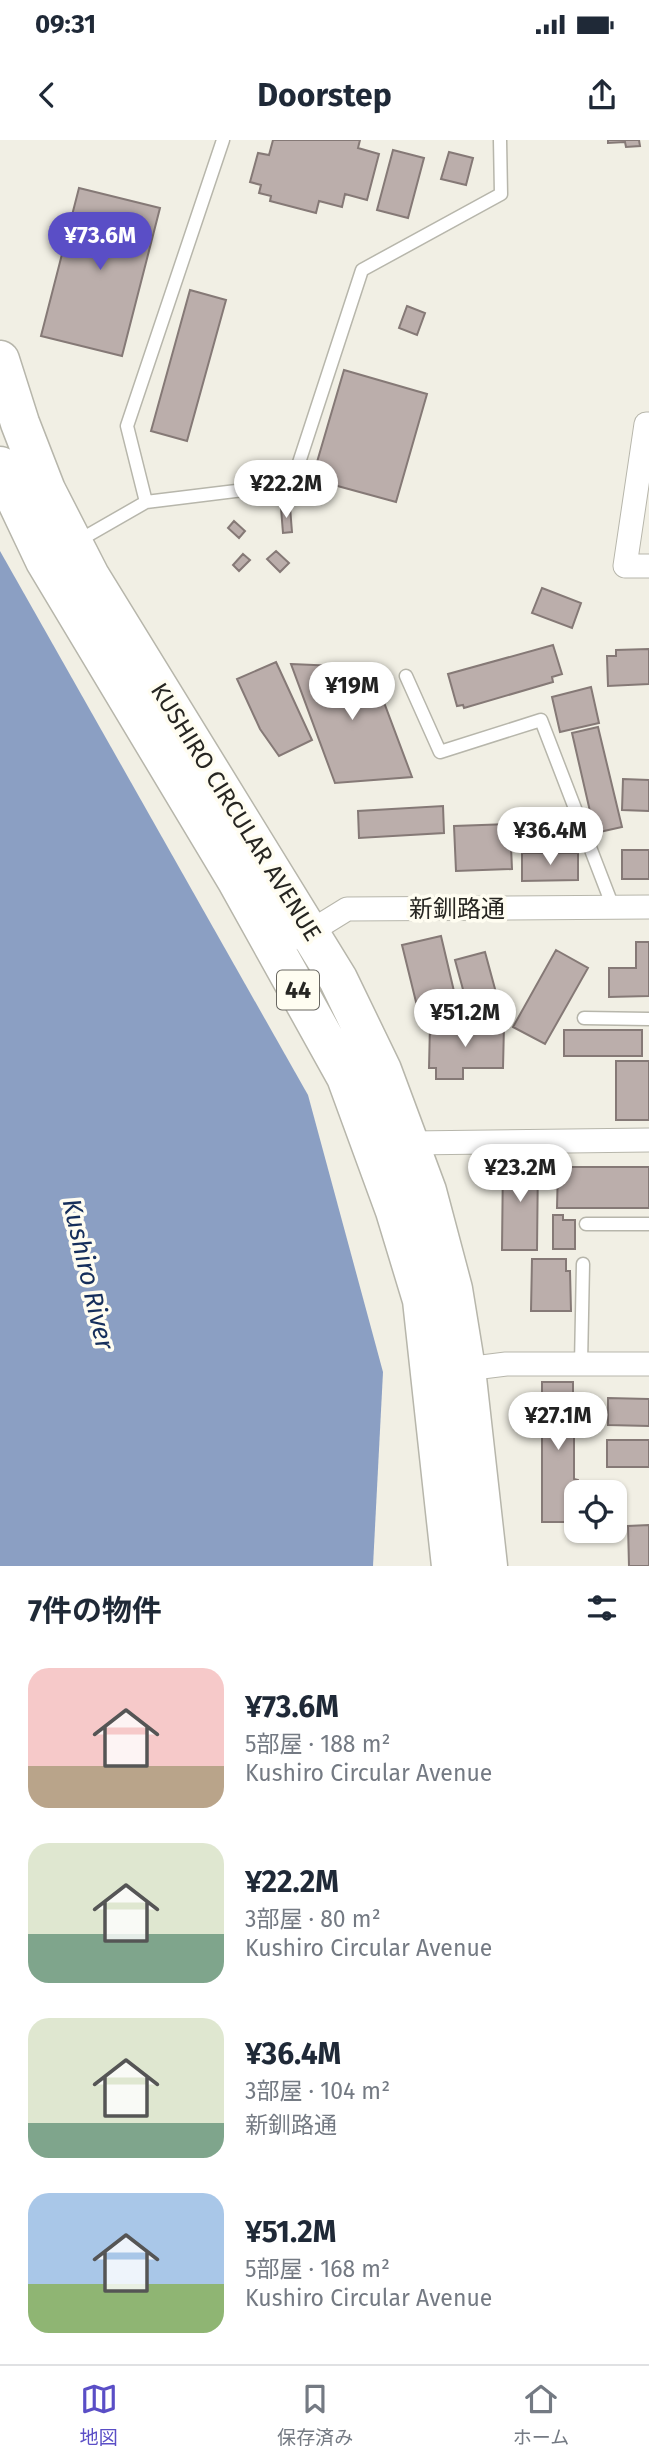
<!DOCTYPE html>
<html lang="ja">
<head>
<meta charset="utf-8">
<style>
	body { margin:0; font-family:"Fira Sans","Noto Sans JP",sans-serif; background:#f6f6f7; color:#1f2937; height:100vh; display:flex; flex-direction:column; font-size:26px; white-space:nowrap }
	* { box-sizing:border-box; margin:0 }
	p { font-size:23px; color:#747a83 }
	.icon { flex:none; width:38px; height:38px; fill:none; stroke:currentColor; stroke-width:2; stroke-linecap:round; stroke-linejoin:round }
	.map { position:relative; height:1426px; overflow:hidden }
	.details { display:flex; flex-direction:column; background:#fff; flex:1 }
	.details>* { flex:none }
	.tools { position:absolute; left:564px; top:1340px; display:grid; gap:14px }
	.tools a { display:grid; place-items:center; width:63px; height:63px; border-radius:14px; background:#fff; box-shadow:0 2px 5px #0004; font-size:35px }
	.price { position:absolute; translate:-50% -60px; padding:0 16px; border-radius:24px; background:#fff; color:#222; font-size:23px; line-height:46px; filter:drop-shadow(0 2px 4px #0008) }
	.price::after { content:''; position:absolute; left:50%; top:42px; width:21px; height:16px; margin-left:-10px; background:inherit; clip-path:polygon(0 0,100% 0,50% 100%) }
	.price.current { background:#5a4ec6; color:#fff }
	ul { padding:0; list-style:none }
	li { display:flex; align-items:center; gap:21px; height:175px; padding:0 28px }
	li span { display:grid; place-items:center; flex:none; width:196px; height:140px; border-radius:21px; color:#555 }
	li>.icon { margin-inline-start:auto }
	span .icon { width:84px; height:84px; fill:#fffc; stroke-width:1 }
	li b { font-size:30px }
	h2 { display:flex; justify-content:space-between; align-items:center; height:84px; padding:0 28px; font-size:30px }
	.status { display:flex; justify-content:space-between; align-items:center; height:49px; padding:0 35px; background:#fff; direction:ltr }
	.status svg { height:19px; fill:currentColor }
	header { display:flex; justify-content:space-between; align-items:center; height:91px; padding:0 28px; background:#fff; font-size:32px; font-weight:700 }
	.tabs { display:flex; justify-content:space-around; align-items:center; height:98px; border-top:2px solid #e0e1e3; background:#fff; font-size:19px; color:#747a83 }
	.tabs a { display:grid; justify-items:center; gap:4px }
	.tabs .current { color:#5a4ec6 }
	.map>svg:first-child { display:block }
</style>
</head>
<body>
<div class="status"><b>09:31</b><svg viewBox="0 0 49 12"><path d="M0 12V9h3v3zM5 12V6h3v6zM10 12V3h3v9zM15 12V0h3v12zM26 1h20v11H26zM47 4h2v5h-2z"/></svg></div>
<header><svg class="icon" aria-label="back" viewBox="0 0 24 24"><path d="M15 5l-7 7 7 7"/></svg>Doorstep<svg class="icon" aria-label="share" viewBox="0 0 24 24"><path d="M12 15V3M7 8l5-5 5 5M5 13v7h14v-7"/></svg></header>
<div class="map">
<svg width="649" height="1426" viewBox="0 0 649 1426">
	<rect width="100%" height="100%" fill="#f1efe4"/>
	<path fill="#8b9fc3" d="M0,411L308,955L383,1232L373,1426H0Z"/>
	<path fill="#bbaeab" stroke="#857976" stroke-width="2" d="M273,0H360L358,8L379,14L367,60L345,54L342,67L319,61L316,73L270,61L271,56L259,53L261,45L250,42L258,13L269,15Z
		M608,0H639L640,6L626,7L625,2L608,3Z
		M393,10L424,18L408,78L377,70Z
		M449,12L473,18L466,45L441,39Z
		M79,48L160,68L122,216L41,196Z
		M190,150L226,160L187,301L151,291Z
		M407,166L425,173L417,195L399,188Z
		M344,230L427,254L396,362L312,339Z
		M290,367L292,392L283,393L281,368Z
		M234,381L245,391L239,398L228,388Z
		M276,411L289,423L280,432L267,419Z
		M243,414L250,420L239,431L233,425Z
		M542,448L581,463L572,488L532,473Z
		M553,505L562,534L552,537L553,542L464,568L463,565L457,566L448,534Z
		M649,509V544L608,546L607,516H616V510Z
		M276,522L312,600L279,616L260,589L237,539Z
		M291,524L382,528V542L376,541L412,637L335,643Z
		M591,547L599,583L560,592L552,557Z
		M598,587L622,687L595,693L572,593Z
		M623,639L649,640V671L622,670Z
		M443,666L444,693L359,698L358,671Z
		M510,684L512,729L456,731L454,686Z
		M622,710H649V739H622Z
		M522,713H578V740L522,741Z
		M441,796L457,864L433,870L431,862L417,866L402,805Z
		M636,802H649V856L609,857V828H636Z
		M556,810L588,828L545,904L513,887Z
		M485,812L501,871L476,877L473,866L468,868L455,820Z
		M430,884L504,885L503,928H463V939H436V928H429Z
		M564,890H642V916H564Z
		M616,921H649V980H616Z
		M503,1019H538L537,1110H502Z
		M558,1027H649V1068H557Z
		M553,1075H563V1080H575V1109H553Z
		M532,1119H566V1131H570L571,1171H531Z
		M542,1242H573V1272H578V1282H574V1339L578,1340V1352H574V1382H542Z
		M608,1258L649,1259V1286L608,1285Z
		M607,1300H649V1327H607Z
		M649,1385V1426H629L628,1386Z"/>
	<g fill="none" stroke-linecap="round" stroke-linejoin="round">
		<defs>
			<path id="lane" d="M146,362L292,344L362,130L501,54L500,0
				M78,401L146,362L127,286L223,0
				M406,536L440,612L541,580L613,767
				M584,878L649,879
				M586,1084H649
				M581,1224L583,1124"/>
			<path id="street" d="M649,284H646L625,426H649
				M300,798L347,769L649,767
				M411,1003L649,1000
				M466,1229L506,1224H649"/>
			<path id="highway" d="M0,220L20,283L46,350L90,436L338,839L382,930L427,1051L453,1149L466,1229L488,1426
				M0,326L45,421L237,741L346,937L395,1071L422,1160L451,1426"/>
		</defs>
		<use href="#lane" stroke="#b7b6ab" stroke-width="15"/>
		<use href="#street" stroke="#b7b6ab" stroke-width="25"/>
		<use href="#highway" stroke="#b7b6ab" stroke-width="41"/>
		<use href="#lane" stroke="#fff" stroke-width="12"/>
		<use href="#street" stroke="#fff" stroke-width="23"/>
		<use href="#highway" stroke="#fff" stroke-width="38"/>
	</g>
	<g text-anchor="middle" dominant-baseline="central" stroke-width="7" stroke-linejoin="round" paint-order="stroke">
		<rect fill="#fffdf1" stroke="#686660" stroke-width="2" x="277" y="830.5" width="42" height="39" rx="5"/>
		<g font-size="23" font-weight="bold" fill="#272622">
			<text x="298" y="850">44</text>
		</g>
		<g font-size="24" fill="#272622" stroke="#fffdf1">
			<text transform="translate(236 672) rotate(58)">KUSHIRO CIRCULAR AVENUE</text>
			<text x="457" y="769">新釧路通</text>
		</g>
		<g font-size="26" font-style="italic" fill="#152e5b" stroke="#fffdf1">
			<text transform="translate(88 1134) rotate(77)">Kushiro River</text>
		</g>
	</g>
</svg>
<div class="tools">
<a><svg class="icon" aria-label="locate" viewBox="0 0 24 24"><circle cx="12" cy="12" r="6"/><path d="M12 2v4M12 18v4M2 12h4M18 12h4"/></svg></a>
</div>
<b class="price current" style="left:100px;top:132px">¥73.6M</b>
<b class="price" style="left:286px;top:380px">¥22.2M</b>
<b class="price" style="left:352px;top:582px">¥19M</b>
<b class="price" style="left:550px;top:727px">¥36.4M</b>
<b class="price" style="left:465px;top:909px">¥51.2M</b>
<b class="price" style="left:520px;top:1064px">¥23.2M</b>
<b class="price" style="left:558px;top:1312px">¥27.1M</b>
</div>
<section class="details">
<h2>7件の物件<svg class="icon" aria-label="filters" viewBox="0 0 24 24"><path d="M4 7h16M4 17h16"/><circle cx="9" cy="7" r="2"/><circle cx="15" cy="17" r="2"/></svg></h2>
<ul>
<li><span style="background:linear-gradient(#f6c9c9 70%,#b9a48a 0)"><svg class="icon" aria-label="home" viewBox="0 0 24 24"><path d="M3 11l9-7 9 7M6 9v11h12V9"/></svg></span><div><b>¥73.6M</b><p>5部屋 · 188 m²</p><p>Kushiro Circular Avenue</p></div></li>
<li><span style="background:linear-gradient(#dfe7d0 65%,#7fa58c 0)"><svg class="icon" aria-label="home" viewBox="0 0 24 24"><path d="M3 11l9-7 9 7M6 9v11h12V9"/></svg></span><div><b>¥22.2M</b><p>3部屋 · 80 m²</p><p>Kushiro Circular Avenue</p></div></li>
<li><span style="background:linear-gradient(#dfe7d0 75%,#7fa58c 0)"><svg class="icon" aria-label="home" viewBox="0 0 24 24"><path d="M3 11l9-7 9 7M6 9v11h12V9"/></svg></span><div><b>¥36.4M</b><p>3部屋 · 104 m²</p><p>新釧路通</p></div></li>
<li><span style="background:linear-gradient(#a9c7e8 65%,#8fb573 0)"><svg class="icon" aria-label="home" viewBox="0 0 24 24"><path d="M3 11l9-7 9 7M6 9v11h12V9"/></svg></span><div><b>¥51.2M</b><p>5部屋 · 168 m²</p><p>Kushiro Circular Avenue</p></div></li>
</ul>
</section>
<nav class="tabs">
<a class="current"><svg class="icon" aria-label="map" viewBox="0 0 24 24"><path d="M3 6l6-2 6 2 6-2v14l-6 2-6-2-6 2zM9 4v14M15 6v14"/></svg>地図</a>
<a><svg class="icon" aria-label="saved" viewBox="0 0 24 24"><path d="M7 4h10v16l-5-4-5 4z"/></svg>保存済み</a>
<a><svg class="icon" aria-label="home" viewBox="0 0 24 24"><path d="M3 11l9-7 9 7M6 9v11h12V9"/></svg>ホーム</a>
</nav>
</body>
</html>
